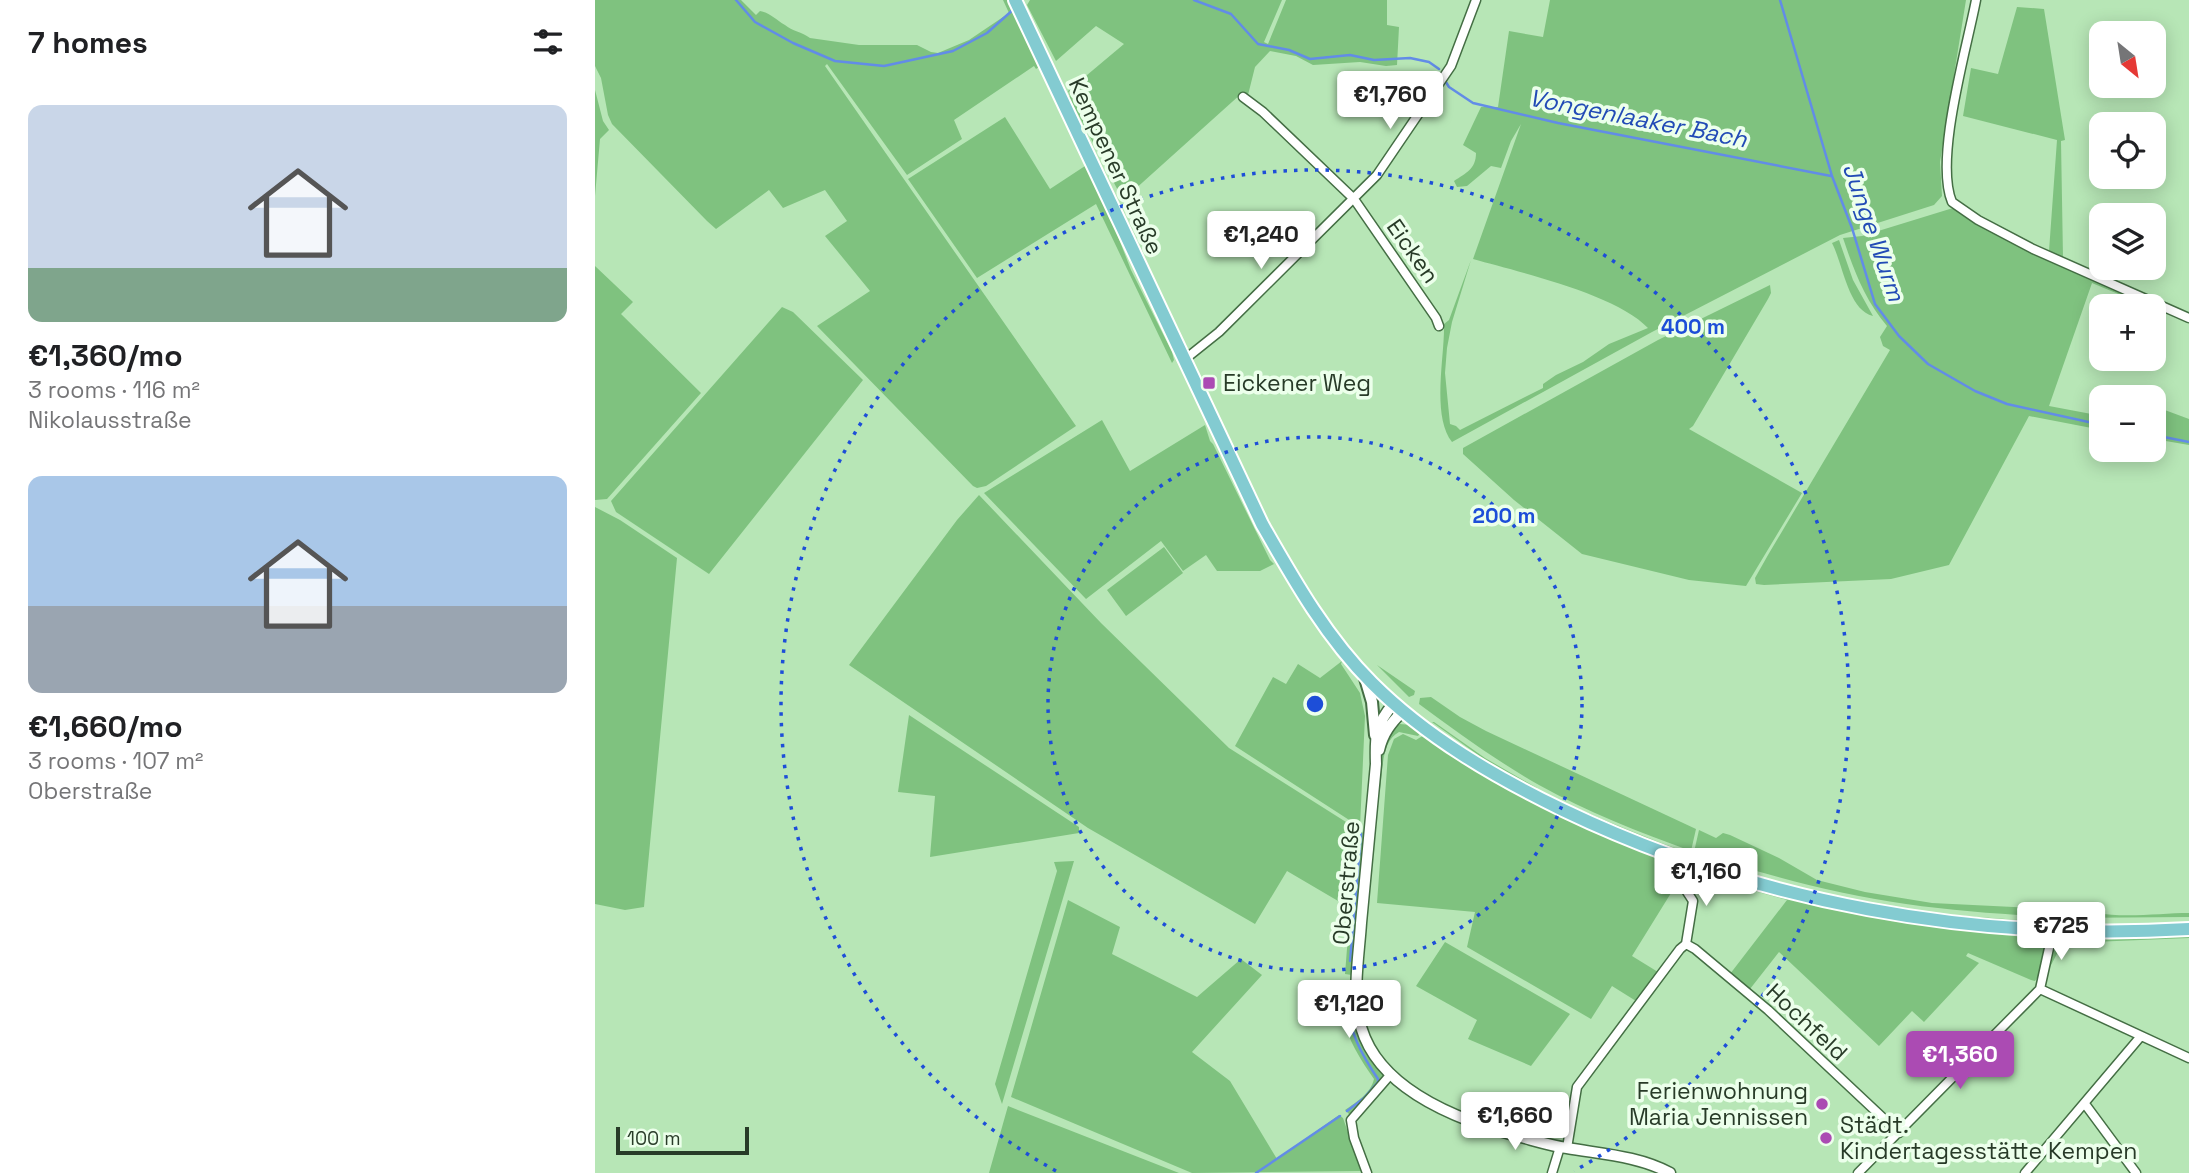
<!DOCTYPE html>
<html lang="en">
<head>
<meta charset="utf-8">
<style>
	body { margin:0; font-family:"Space Grotesk",sans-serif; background:#f6f6f6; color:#202124; height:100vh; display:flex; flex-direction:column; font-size:26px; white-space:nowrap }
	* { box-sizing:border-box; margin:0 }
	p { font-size:23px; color:#757577 }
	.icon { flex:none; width:38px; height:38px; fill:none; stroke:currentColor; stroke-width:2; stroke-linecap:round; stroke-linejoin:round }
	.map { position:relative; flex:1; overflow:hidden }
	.sheet { display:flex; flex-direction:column; background:#fff; width:595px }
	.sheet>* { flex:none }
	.needle { width:46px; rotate:150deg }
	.tools { position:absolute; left:1494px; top:21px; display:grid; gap:14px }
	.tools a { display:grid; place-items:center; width:77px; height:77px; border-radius:14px; background:#fff; box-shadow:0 4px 18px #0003; font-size:35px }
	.scale { position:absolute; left:21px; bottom:18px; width:133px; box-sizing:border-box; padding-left:7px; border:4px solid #283b28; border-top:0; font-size:19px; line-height:24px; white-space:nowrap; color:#283b28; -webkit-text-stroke:5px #ecffeb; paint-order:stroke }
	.price { position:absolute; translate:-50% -60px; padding:0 16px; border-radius:7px; background:#fff; color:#222; font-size:23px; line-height:46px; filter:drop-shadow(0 2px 4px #0008) }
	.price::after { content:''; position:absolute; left:50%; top:42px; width:21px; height:16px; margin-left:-10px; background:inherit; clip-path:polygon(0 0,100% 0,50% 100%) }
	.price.on { background:#ab4bb3; color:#fff }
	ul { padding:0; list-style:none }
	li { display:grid; align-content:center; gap:14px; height:371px; padding:0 28px }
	li span { display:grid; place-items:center; height:217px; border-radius:14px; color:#555 }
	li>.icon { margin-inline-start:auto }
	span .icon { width:126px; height:126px; fill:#fffc; stroke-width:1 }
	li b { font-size:30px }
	h2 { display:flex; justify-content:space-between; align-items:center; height:84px; padding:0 28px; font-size:30px }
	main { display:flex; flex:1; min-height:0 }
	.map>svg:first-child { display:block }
</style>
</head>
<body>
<main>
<section class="sheet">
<h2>7 homes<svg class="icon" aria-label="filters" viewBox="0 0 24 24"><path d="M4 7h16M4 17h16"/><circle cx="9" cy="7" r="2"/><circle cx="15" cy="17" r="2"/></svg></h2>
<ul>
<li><span style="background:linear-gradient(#c9d6e8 75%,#7fa58c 0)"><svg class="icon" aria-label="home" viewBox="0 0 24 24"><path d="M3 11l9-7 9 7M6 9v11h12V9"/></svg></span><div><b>€1,360/mo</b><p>3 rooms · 116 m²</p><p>Nikolausstraße</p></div></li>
<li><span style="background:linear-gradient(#a9c7e8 60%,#9aa5b1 0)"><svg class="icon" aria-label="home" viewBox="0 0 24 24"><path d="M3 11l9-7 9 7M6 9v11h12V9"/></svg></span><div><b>€1,660/mo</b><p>3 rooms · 107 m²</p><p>Oberstraße</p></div></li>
</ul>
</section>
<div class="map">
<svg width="1594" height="1173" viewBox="0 0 1594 1173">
	<rect width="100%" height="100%" fill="#b7e6b6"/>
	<path fill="#7fc27f" d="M0,0H146L161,15L165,11C176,13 181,20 190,25C197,31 207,32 215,38L264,45H322L336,52L343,53L374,40L414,13L408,0H412L444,67L441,69L439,66L359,120L367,139L312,175L232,64L230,66L481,426L391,486L382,488L378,486L222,326L275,291L230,236L252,221L230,190L188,208L174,190L121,229L112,221L17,124L13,115L6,78L0,66Z
		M435,0H687L669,42L673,44L691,0H792V25L804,27L802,65L791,66L765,62L718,65L701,56L675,51L660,67L653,95L647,93L528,200L474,97L475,96L473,91L529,44L501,26L461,61L432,5Z
		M955,0H1371L1345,162L1347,196L1339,205L1245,235L1057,332L857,442C836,415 850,356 849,324L854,320L876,260L857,322L852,348L850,373L855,424L861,426L865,430L948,388V384L961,375L988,362L1014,344L1053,328C1021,294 924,272 878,259L926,124L916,141L906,168L896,166L872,186L862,187L859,181C871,173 881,169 881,153L868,145L886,107H903L914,31L948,37Z
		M1422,7L1449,9L1470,140L1466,141L1468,257L1454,251L1462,140L1368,116L1376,68L1403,74Z
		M0,90L8,121L14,130L5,139L0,196Z
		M410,117L455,189L490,166L517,221L536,270L577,352L579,360L577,363L501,204L382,278L313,179Z
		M1358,208L1425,247L1559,306H1552L1497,283L1454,406L1507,416V430L1434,416L1354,565L1296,579L1169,585L1161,584L1160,578L1173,555L1295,350L1288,346L1285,337L1292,326C1270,300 1259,271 1248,238L1267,236Z
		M1244,240L1258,280L1278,316C1253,310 1248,264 1237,243Z
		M0,266L38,302L26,314L106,393L12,499L0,500Z
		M1175,285L1176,293L1173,299L1098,426L1094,429L1207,493L1151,586L1094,580L987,554L919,500L868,454V448L1063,340Z
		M187,307L198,312L268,380L114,574L21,512L16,501Z
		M1559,406L1594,419V445L1559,439Z
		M507,420L535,471L610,425L615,441L618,444L675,560L679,564L665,571H622L611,555L588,571L566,541L491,599L389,493Z
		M384,495L506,623L634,748L770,834L760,931H754L755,908L692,871L660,924L493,828L254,665L362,520Z
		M0,507L25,520L82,558L49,907L30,910L0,904Z
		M569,547L588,573L531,616L512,590Z
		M747,661L746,664L765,693L770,716L765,827L640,746L678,677L691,684L703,664L725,678Z
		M782,665L820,691L819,695L814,697Z
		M836,697L865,717L891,731L1101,829L1096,851C1044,832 992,812 944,785C902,761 863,733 824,704L825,698Z
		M314,715L484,827V833L335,857L340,796L303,792Z
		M837,722H839L890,758L942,788L940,789L910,774Z
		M805,724L816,725L826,732L823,736L804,732C786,741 788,771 785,789L782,791C785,770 783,734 805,724Z
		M808,734L821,740L829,735L866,762L962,813L1262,913L1309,921L1443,938C1455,948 1448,970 1440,981L1436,980L1373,953L1371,956L1384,963L1329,1022L1317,1011L1284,1046L1184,952L1155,989L1135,974L1192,900L1089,872L1037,956L1063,972L1041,1001L1017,986L996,1019L872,947L880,912L782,903L793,755L799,739Z
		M948,793C1057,843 1169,885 1287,906C1341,915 1397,918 1452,922L1450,924C1397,921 1344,918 1291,909C1171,888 1058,847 948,795Z
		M1104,830L1121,838L1128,833L1135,835L1184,858L1222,880L1270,892L1337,903L1457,909L1455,917C1407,914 1359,911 1311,904C1239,894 1168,874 1099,852Z
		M479,861L407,1104L400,1084L462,871L459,862Z
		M473,900L525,927L517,954L602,997L646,959L667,975L597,1052L635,1081L682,1159L744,1115L748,1118L766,1171L597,1173L416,1097Z
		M1474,904C1506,922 1558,913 1594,913V917L1464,918V908Z
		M1594,934V938L1473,943L1466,946L1455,967L1461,944L1472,939L1556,937Z
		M753,936H760L757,975L750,974Z
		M850,942L975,1014L936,1066L873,1039L882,1020L821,986Z
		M746,986H755L763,1036L769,1048L788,1074L789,1078L769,1103L754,1114L750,1110C762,1102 776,1093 779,1079C760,1052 741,1020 746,986Z
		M413,1106L584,1173H394Z"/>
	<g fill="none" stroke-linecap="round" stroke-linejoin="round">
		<path stroke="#628ce7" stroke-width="2.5" d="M141,0L160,22L198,43L240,61L289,66L358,51L392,33L420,8
			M599,0L636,14L663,44L694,50L715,59L755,55L779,60L815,58L834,62L844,69
			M1185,0L1237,176L1257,228L1280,304L1304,336L1333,364L1380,391L1412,404L1507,425
			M849,79L854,87L878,103L963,123L1236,176
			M1559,435L1594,442
			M755,961L766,834
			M751,1003C755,1032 766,1054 783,1079V1082L769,1098L752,1111
			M661,1173L745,1116"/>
		<defs>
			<path id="minor" d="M1381,0C1372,48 1339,159 1357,202L1383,220L1438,249L1594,318
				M648,97L668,112L759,199L841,318L844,326
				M589,360L624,332L782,175L856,66L881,0
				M1085,881L1098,901L1091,944
				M1445,989L1594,1058
				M1445,989L1458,930
				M1490,1104L1541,1173
				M972,1148L982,1087L1085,949L1091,944L1100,949L1173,1010L1304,1133
				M772,1173L759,1138L756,1120L796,1074
				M957,1173L965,1147
				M1263,1173L1445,989
				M1430,1173L1546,1036"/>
			<path id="tertiary" d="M799,703C780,725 780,736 781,764C776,817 771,870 766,923C764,954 758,987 764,1018C777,1089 865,1121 926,1137C941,1141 957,1146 972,1148C1006,1154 1044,1156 1075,1173
				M784,750C788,733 796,723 808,711"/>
			<path id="secondary" d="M769,675L777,702L780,735"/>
			<path id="primary" d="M420,0L667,524C699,580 731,637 777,683C831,737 900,777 968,810C1162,903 1379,942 1594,929"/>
		</defs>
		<use href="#minor" stroke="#446e44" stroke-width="11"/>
		<use href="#tertiary" stroke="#446e44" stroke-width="13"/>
		<use href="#secondary" stroke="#446e44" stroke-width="14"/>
		<use href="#primary" stroke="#fff" stroke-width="16"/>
		<use href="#minor" stroke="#fff" stroke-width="8"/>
		<use href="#tertiary" stroke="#fff" stroke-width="10"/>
		<use href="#secondary" stroke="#fff" stroke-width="10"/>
		<use href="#primary" stroke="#83cbd1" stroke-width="12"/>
	</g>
	<g fill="none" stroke="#1d4ed8" stroke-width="3.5" stroke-dasharray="3.5 7">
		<circle cx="720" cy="704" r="267"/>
		<path d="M461 1171A534 534 0 1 1 979 1171"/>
	</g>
	<g fill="#ab4bb3" stroke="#ecffeb" stroke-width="2.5">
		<rect x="607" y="376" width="14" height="14" rx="3.5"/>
		<circle cx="1227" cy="1104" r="7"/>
		<circle cx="1231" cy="1138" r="7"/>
	</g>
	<g text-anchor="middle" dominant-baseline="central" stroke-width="7" stroke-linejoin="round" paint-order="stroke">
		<g font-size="23" fill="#283b28" stroke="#ecffeb">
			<text transform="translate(521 166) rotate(65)">Kempener Straße</text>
			<text transform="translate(818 251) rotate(55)">Eicken</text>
			<text transform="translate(751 883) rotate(-85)">Oberstraße</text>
			<text transform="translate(1212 1022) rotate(43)">Hochfeld</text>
		</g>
		<g font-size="23" fill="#283b28" stroke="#ecffeb" text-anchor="start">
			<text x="628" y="383">Eickener Weg</text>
			<text x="1213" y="1091" text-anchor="end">Ferienwohnung<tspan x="1213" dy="26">Maria Jennissen</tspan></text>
			<text x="1245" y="1125">Städt.<tspan x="1245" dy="26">Kindertagesstätte Kempen</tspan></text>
		</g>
		<g font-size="24" font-style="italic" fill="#224bb6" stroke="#ecffeb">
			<text transform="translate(1043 118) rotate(11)">Vongenlaaker Bach</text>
			<text transform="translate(1279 232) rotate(71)">Junge Wurm</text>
		</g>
	</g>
	<circle cx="720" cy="704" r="10" fill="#1d4ed8" stroke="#ecffeb" stroke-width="3.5"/>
	<g font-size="21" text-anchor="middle" font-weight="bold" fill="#1d4ed8" stroke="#ecffeb" stroke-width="7" stroke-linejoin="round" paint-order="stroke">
		<text x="1098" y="334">400 m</text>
		<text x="909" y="523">200 m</text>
	</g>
</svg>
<div class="tools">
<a><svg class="needle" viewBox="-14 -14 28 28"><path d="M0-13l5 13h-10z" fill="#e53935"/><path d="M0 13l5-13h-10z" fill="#757577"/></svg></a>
<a><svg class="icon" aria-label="locate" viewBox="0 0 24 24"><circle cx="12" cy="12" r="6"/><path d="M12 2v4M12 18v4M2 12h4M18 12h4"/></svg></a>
<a><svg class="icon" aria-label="layers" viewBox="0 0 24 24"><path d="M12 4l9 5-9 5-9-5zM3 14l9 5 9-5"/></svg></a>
<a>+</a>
<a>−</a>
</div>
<div class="scale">100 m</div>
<b class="price" style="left:795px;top:131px">€1,760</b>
<b class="price" style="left:666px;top:271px">€1,240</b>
<b class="price" style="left:1111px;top:908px">€1,160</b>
<b class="price" style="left:1466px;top:962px">€725</b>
<b class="price" style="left:754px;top:1040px">€1,120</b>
<b class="price on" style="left:1365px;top:1091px">€1,360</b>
<b class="price" style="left:920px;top:1152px">€1,660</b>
</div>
</main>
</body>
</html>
